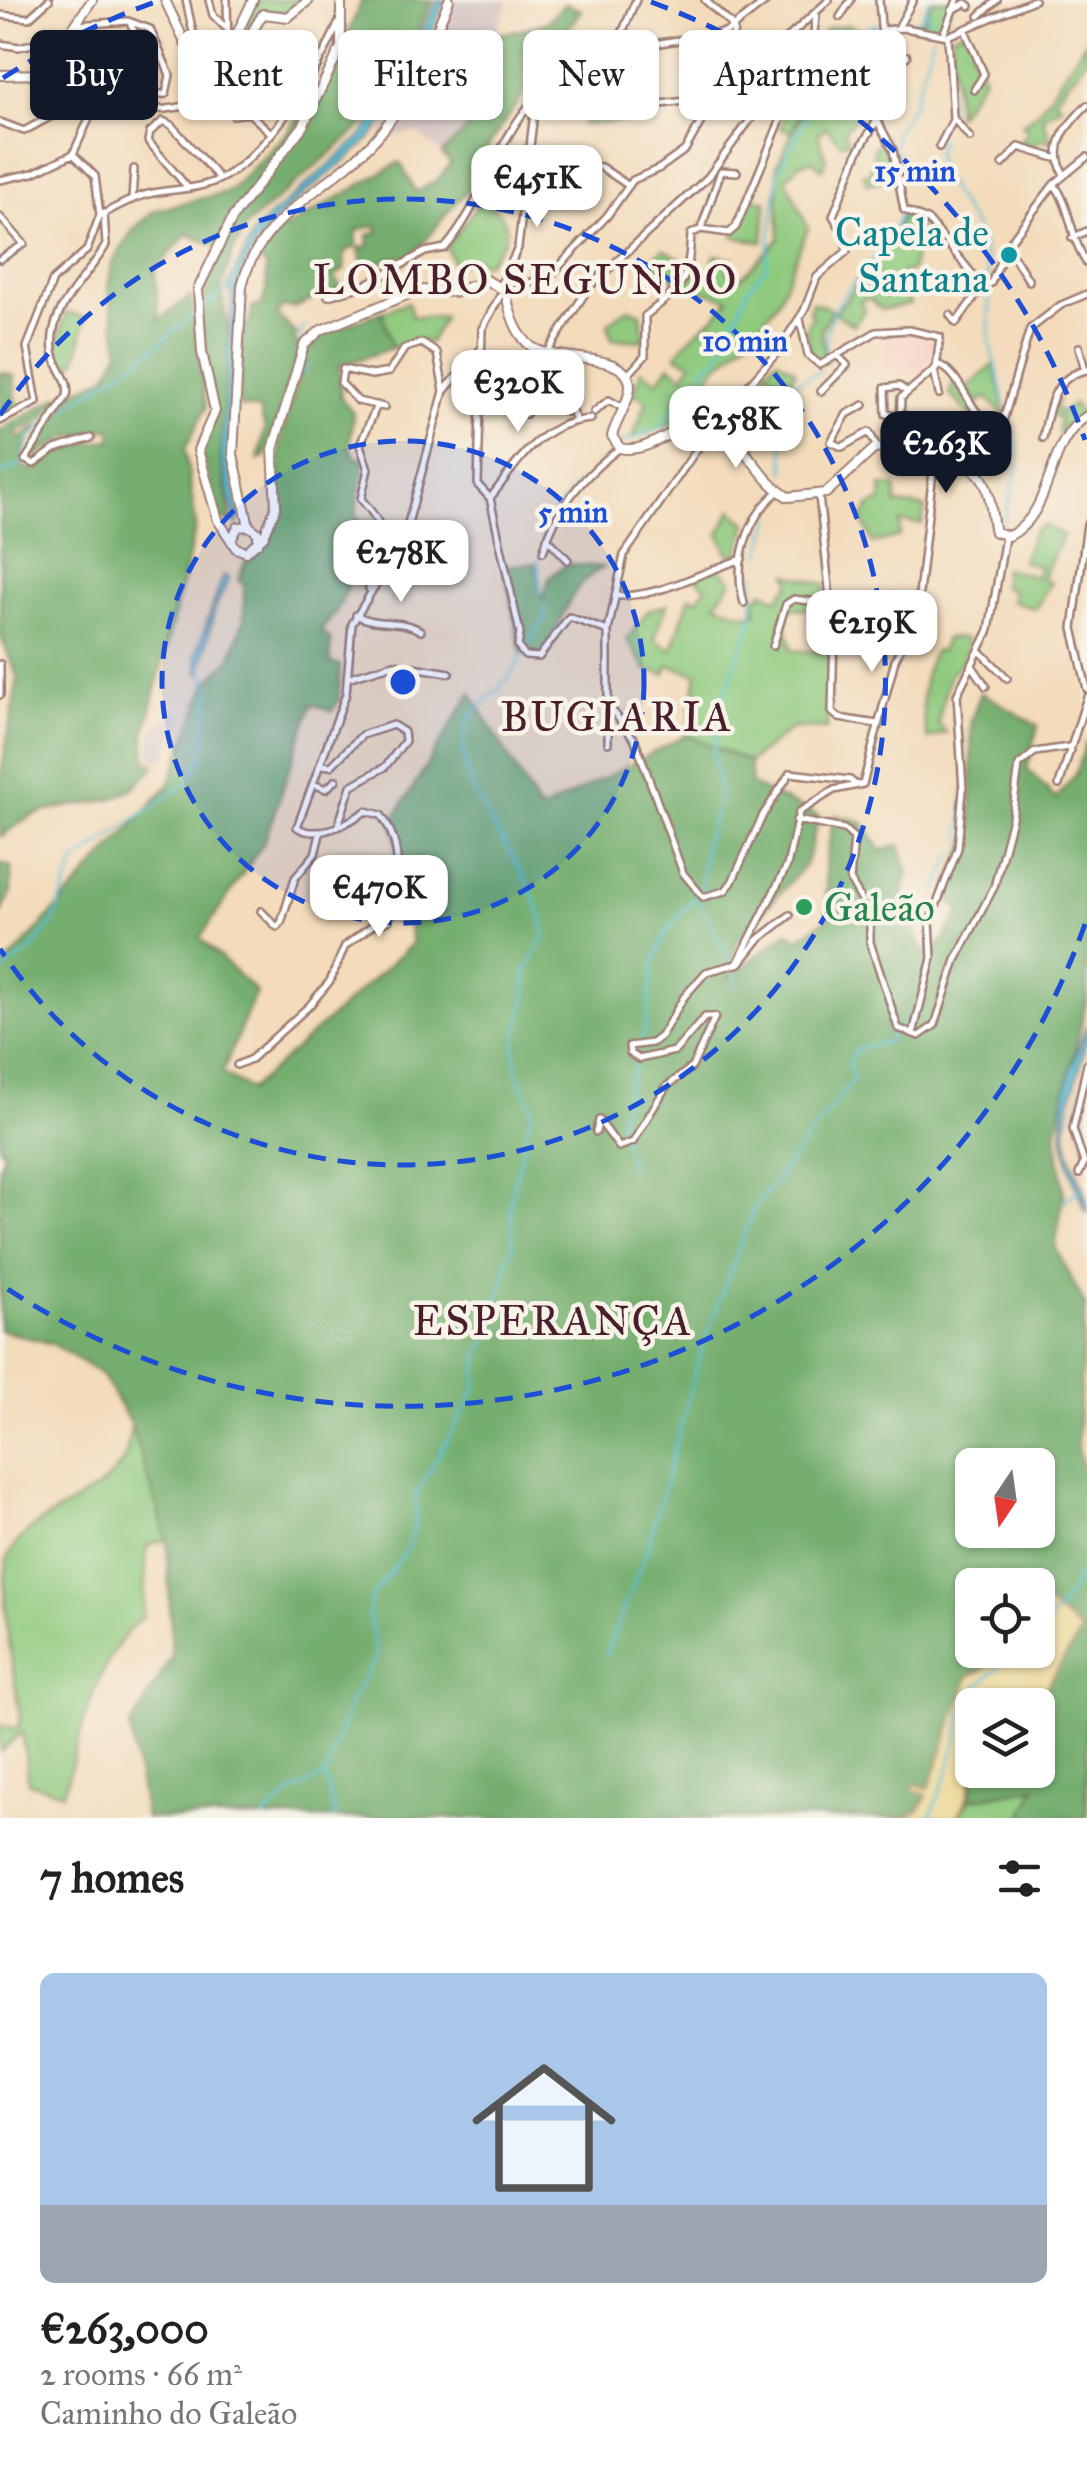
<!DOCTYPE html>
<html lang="en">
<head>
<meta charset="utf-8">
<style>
	body { margin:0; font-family:"IM FELL Great Primer",serif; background:#f2f2f2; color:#222; height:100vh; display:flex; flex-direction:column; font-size:38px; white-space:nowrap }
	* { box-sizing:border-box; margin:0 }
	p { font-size:32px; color:#767676 }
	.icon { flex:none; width:55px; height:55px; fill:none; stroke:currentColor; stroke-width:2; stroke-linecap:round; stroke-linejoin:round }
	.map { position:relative; height:1818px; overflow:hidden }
	.drawer { display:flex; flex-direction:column; background:#fff; flex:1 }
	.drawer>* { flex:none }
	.guide { position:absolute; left:30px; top:30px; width:1028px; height:90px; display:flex; gap:20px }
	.needle { width:65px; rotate:193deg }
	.controls { position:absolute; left:955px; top:1448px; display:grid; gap:20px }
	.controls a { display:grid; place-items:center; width:100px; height:100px; border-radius:15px; background:#fff; box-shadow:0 2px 8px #0004; font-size:50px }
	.price { position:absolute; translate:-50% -85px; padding:0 22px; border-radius:20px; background:#fff; color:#222; font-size:32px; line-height:65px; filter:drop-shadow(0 2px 5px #0008) }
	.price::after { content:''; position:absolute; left:50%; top:60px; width:30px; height:22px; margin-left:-15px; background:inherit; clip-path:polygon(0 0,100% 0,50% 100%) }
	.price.active { background:#111827; color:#fff }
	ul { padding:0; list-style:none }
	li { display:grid; align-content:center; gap:20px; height:530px; padding:0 40px }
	li span { display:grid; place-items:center; height:310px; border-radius:15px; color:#555 }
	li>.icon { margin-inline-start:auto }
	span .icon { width:180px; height:180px; fill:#fffc; stroke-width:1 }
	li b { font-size:42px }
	h2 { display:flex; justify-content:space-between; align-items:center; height:120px; padding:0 40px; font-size:42px }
	.pill { padding:0 35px; border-radius:15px; background:#fff; box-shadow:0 2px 8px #0004; font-size:35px; line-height:90px }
	.pill.active { background:#111827; color:#fff }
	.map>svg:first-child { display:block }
</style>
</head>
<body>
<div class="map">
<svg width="1087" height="1818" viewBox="0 0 1087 1818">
	<rect width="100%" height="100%" fill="#f7f3e8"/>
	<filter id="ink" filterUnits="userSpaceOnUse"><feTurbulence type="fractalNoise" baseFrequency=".01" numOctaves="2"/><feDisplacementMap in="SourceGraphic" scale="20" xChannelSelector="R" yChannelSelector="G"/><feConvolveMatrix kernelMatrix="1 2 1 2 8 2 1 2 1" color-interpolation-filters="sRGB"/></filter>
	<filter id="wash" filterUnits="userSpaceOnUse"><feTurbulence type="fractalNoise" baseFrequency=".0048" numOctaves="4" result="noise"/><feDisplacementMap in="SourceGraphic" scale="40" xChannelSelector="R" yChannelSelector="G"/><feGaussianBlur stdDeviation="2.25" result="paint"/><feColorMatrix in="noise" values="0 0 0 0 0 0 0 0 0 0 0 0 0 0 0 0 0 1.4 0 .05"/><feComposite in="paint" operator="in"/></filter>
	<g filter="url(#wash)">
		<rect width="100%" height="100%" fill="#f3dbbb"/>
		<path fill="#f7d1c6" d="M898,331L939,338L936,362L927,373L885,371L887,333Z"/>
		<path fill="#d2bfbf" d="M452,0H509L494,36L473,51L477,55L467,87L447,111L470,126L442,154L417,132L378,141Z
			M174,714L185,716L162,762L149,758L152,733Z
			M1087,1060V1157L1074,1117Z"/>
		<path fill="#90ca7f" stroke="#6d7455" stroke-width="2.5" d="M259,0H305L287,13L262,10L252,26L247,23Z
			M932,0H953L941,30L912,26L923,21Z
			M847,25L875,36L851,101L859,115L844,131L849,142L840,143L826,127L818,134L826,160L823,170L812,160L799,164L786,179L808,228L778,301L753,334L713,370L698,399L671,425L632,439L647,401L634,394L641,370L658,381L670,365L683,376L692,363L676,356C690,331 715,323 729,299L682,284L650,263L663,249L690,264L688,271L709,279L715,255L731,258L728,271L741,278L779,239L777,165L816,83L809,75L826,29Z
			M964,30L975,45L971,52L984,77L957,115L951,35Z
			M1085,42L1087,58L1055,99L1061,106L1042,117L1051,141L1038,140L1035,146L1020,141L1029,131L1022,125L1041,108Z
			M584,90L597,98L602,115L617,110L620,122L583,125L572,92Z
			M793,95L805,101L791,132L780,128Z
			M885,138L891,170L880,173L881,180L868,184L863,174L870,173L875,147Z
			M483,197C499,213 516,224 500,246C494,254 492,259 483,264L476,259L454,266L447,247Z
			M751,197L766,202L763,242L734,237Z
			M903,212L920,220L912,270L879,286L886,297L905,290L910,304L881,310L868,297L860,303L865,310L853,325L835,313L893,241Z
			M408,302L412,317H444L429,343L414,339L392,348L382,312Z
			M812,302L832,309L821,330L826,362L811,356L806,326L813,316L809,312Z
			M628,308L641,313L644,341L612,339L608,324Z
			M66,313L86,317L76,362L62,367L57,344Z
			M777,359L796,370L751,454L738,440L775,406L770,396L777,378L765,372Z
			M994,364L1005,411L1004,416L986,397L977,404L967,388Z
			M955,381L995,433L978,451L968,442L974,435L969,429L976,422L949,393Z
			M1054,397L1058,400L1054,408L1062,412L1074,404L1081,414L1071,428L1064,427L1069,431L1065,436L1058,432L1059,418L1050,415Z
			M881,486L896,487V504L925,507L922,524L900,522V536L873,543L862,519L869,507L882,501Z
			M732,510L747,524L738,554L731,558L719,534Z
			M358,519L377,520L379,543H358Z
			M1043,525L1063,535L1042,579L1051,582L1035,609L1011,601L1013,590L1002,586L1004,568L1036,577L1040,567L1022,561L1034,531Z
			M356,558L374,560L364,585L350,582Z
			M718,567L732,581L716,603L741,614L756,613L755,596L761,597L763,591L777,599L791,583L788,574L825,584L827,610L789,608L784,619L792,650L818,652L822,636L832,640L827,729L792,728L749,762L687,735L697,674L668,665L665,674L647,670L627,639L649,610L667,605L654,640L672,649L690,596L697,600L706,587L695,577Z
			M946,638H965L967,643L963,661L949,676L938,723L946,733L928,739C920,711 920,677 934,651H941Z
			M131,1424L167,1539L147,1546L143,1616C93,1660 83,1731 63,1793L29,1783L22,1732L0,1752V1725L17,1729L20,1719C14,1668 0,1611 7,1559C29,1510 96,1506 123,1461C129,1451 129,1435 131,1424Z
			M1037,1787L1021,1818H957L970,1799Z"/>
		<path fill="#74ae6e" stroke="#5f664c" stroke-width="2.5" fill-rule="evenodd" d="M362,0H433L381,110L246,226L232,254L221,288L229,340L221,458L231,522L220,519L199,444L215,420C204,356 190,308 220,248L187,234L155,271L159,320L191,296L206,407L185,449L196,526L145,734V759L155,765C117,816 85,796 34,815C22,820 11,830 0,837V780L18,678L0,635V431L63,394L44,418L14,434L20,439L39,425L26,445L21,464L25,468L36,469C54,450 88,441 112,440L111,428L65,438L35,457L32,455L73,392L106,377L120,351L108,288L112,264L133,230L154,211L230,191L286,134L306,105L315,111Z
			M565,4L581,10L483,154L492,160C479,181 466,192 450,209C433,230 424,247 402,263L398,257L369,266L362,262L359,248L369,246L368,235L378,232L377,225L357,230L356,247L345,251L344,270L335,276L341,288L293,308L282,307L277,315L296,334L294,340L300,346L266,456L258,460L265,429L260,410L239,406L243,325H249L252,307L261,306L267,291L266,267L256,256L265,240L400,162L416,192L438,180L451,163L442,154L469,126L447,112L467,87L477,55L491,46L497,35L546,23Z
			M382,312L392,348L339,366L341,398L353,412L350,448L357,459L363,457C367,473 358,487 357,503C355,551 357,594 321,630L331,641L330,663L340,665L339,700L332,711L312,704L264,842L200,938L256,992L222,1073L250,1090L412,944L393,820L471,693L540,811L687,735L749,762L751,785L819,816L806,864L738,939L729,978L788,932L798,939L828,918L825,865L834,815L862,821L881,851L900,845L909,873L903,888L910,926L914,927L924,955L941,944L961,910L943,898L972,828L971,721L981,692L1038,726L1027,769L1056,799L1075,775L1087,741V998L1056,1133L1064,1193L1055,1247L1085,1305L1077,1447L1087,1487V1818H1021L1036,1787L970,1799L976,1770H1038L1035,1705L1052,1672L1038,1585H972V1650H1007L998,1662L969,1677L929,1789L914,1785L913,1790L927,1795L919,1811L903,1818H145L130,1728L172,1656L167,1539L131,1424L101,1374L53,1344L0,1330V1166L5,1150L0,1149V971L169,785L207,683L231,658L244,619V583L238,581L246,560L259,552L278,512L280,443L306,351L318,335ZM972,1465H1038V1530H972Z
			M0,372L14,376L17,408L0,416Z
			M535,563L543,600L549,578L566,564L605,567C563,585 567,624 539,657L521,653L504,566Z
			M0,863L11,867V893L0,916Z"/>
		<path fill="#eeda9e" stroke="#9c7c64" stroke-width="2.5" d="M1043,1601L1081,1632L1035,1705H972C972,1748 981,1782 957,1818H903L919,1811L927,1795L912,1790L914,1784L929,1788L969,1676L998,1662L1007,1650H1038V1606Z"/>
		<path fill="#5ac1d7" stroke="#527081" stroke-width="2.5" d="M438,0H445C427,42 408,97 377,131C332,181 255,214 239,285L229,451L240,517L236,524L221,458L232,292L227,289L256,229L361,137L381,112Z
			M223,576L229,578L215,608L200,674L196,655Z
			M1087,1025C1087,1056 1069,1092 1066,1128C1065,1159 1087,1183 1087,1213C1054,1136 1056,1103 1087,1025Z"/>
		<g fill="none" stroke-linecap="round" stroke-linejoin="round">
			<path stroke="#5ac1d7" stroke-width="2.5" d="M926,11L935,30
				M948,77L950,119
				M941,139C922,163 969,211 979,236C984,249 987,267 988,282
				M895,146L894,133L914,102L933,37
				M896,151L898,162
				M989,292V339L1005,404
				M201,308L228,290
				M304,340L298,335L306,326
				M828,360C812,297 889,267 901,209
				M304,373L308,346
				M60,412L149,352L195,313
				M1009,414L1010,420
				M1012,424L1019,458
				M621,443L663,427L679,395L700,384L705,366L718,358L748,289L766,267L779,169L823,84C825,59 855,38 876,25H872C889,23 905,26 921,19L929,0
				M785,472L780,407L796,382L822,371
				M0,474L21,464L30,439L50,419
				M1003,523L1019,464
				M542,540L548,519L578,483
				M761,554L771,516
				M538,559L541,595
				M961,728L964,760
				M961,839L965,788
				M954,852V851
				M952,856L953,855
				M701,891L705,843L720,799L714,752L719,710L753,617L755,575
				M936,892L950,860
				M697,900L732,963
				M933,905L935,898
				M930,915V914
				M734,970L735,985
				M0,973L30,951L54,920L75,862L186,783L202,759L210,690L202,667
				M901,1027L920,999
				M642,1042C658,975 641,949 696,897
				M625,1144L619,1120L636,1061
				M627,1150L630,1170
				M1064,1201L1079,1190
				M1038,1627L1056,1614L1087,1564
				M605,1655L646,1553L702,1347L754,1208L854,1079L848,1065L858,1048L887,1042L895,1033
				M325,1776L335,1818
				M265,1818L288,1795L325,1775L351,1700L377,1656L369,1616L371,1598L407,1550L416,1521V1495L475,1391L479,1355L489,1337L513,1243L510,1203L532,1109L517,1072L514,1046L525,1004L526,971L545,936C536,862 451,799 465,731C470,709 491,699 504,683C520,664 529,638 546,618L544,607
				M930,1818L948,1772L967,1696L1017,1650"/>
		</g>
	</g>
	<g filter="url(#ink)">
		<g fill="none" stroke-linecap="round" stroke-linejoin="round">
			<defs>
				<path id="minor" d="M186,0L193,33L212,50
					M209,0L213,15L225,27
					M227,0L228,46
					M705,0L734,27
					M952,10L966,3L970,6
					M0,15L29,18L49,0
					M979,16L997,0
					M840,17L851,0
					M130,23L134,31L128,46L137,52
					M77,25L128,21L150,29L170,75L166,94
					M898,28L913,0
					M882,30L905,28L948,36L1034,0
					M965,30L984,74L974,90
					M943,35L957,0
					M948,36L953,118L970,138
					M0,44L19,47L67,36
					M612,51L726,32L768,0
					M805,62L810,63L821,40L835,45L826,63
					M884,74L907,56
					M37,76L49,87C62,80 78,67 93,65C122,61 137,97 166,94
					M584,86L597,95L604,111L685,101
					M597,95L613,92
					M233,115L249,113L271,133
					M877,120L893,150L904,210L929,221L983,287
					M0,122L24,131L72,105C103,109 135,111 166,109C211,105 262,75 306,86
					M939,147L953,120
					M73,154L93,110
					M525,159L601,167L629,186
					M1003,164L1019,147L1055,158
					M1064,175C1049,145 1065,127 1087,105
					M0,180L33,173L73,154L95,176L100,215L87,250L53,280L27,347L37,402L0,421
					M1054,184C1071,206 1070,238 1087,264
					M188,188L148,141L150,132L163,121L171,125L220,179
					M132,200L134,169
					M103,214C118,206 136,196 153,193C173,189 193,190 213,182C265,162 318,70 339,22
					M0,217L24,244L0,259
					M701,229L729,233L736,227L813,42L816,16
					M701,229L721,171L737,172
					M1072,238L1087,231
					M1007,246L1029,281
					M500,286L518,248L535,104
					M510,292L554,272L607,216L633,180L660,168L685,150L729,72L734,27
					M328,296L363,286L425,252L445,248C481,206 493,151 527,108C536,95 569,94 584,86C611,71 624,26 636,0
					M500,296L482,329L478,485L490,498L520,633L518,647L525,656L539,657L569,617L608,631
					M950,315L956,323L979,291L991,283L1007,246L1054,184L1087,157
					M800,319L808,355L820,365L876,332L909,330L940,337L936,368L901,398L899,448
					M1079,347L1085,370
					M547,353L589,287L708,177L764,101L784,41L829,0
					M562,356L555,372L576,420
					M481,361L510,383L530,378L566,412
					M937,364C966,374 968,423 1001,428L1030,329L1061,305L1087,294
					M934,370L939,394
					M627,376L645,356V316C683,285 688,286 691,234L701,229
					M821,391L847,365L838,356
					M864,405L847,414L831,442L842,447L869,432L878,449
					M384,407L358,401L341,383L343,369L372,375L389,372L405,348L422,343L437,353L444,391
					M594,412L609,400L623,408
					M526,414L543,388
					M900,417L886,414L885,388L899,386L906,391
					M91,438L55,449L34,464L25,460L67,396C71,379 55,368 53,351C47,308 88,278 106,245L104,213
					M1043,438C1049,409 1052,376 1087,370
					M819,496L834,634L832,712L839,718L877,724
					M490,498C519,462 538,423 591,419
					M1087,524L1073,628L1087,689
					M547,538L568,560
					M543,552C555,509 585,474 620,448
					M369,589C372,541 402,546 361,499L368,469L360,445L377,405
					M615,596C661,597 698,573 742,559
					M744,603C733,564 746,517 779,491
					M356,615C377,627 401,618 421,631
					M773,646L786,604L794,599L832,604
					M981,652L1007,678
					M0,664V695
					M973,667L986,686
					M347,678L394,664L450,673
					M612,710L635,740L683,873L703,897L725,891L732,882L763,815L790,773L850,780L856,785
					M608,743V631L624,555L715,423L775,355L804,311L817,277L847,251L844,234L833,216L859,150L877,120L885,78L879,0
					M321,765L331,766L362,735L393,725L404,732L405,741L385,767L351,786L338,826
					M313,784L326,789L336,780
					M1059,785L1087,697
					M796,820L844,829L854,838L850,880L870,915V942L898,1028L919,1036L935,1025L956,960L994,887L1012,818L1019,765L1035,752L1069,747
					M388,907L389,920L383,923L382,918C399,885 405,848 381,815L366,811C348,823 317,841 297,827L346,694L352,624L404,538L444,391L480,350
					M261,911L277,927L281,923L295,878L315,854L320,834
					M737,964L787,866L799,812L834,790L863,784L895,660L912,624L919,594L935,454
					M913,1034L932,958L930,922L958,848L963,790L957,695L989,630L1005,537
					M237,1065L251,1059L309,1006L330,981L345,946L382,918
					M596,1132L599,1120L619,1147L633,1142L666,1087L692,1067L715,1017H705L675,1051L639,1059L630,1053L629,1046L652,1043L661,1036L684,997L706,972L740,963L758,940L790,915
					M1079,1174L1084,1163L1073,1129L1087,1064"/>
				<path id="major" d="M165,0L186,45L205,55L232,44L253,0
					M341,0V47L303,126L233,217L198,289L202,352L215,411L198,450L218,520L236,548L246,552L264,536L276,507L273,449L304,345L321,330L419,290L456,292L486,280L502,289
					M220,53H239L263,14L288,17L309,0
					M0,75L42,74L92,0
					M507,299C511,316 517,336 532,347C556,363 626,351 630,384C631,400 616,420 612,436L620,448C652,456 679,417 708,425C744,435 758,480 788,497L826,493L874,449C904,445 971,452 985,484C992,499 991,517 995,532L1009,536C1056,512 1044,442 1087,416
					M249,526L233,454L242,286C259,211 339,186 383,130C411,94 432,42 449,0
					M232,538L238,527L249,526L258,533V543"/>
			</defs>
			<use href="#minor" stroke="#9e7d73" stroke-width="10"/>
			<use href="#major" stroke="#9e7d73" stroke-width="12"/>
			<use href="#minor" stroke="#fff" stroke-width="5"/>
			<use href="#major" stroke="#fff" stroke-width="8"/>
		</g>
	</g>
	<circle cx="403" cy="682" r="241" fill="#1d4ed8" fill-opacity=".12"/>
	<g fill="none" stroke="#1d4ed8" stroke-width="5" stroke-dasharray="18 12">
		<circle cx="403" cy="682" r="241"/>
		<path d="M0 415A483 483 0 1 1 0 949"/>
		<path d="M1085 924A724 724 0 0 1 3 1286M3 78A724 724 0 0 1 155 2M651 2A724 724 0 0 1 1085 440"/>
	</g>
	<circle fill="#0f9aa8" stroke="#f7f3e8" stroke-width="4" cx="1009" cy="255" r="10"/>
	<circle fill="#2e9e5b" stroke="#f7f3e8" stroke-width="4" cx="804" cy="907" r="10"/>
	<g text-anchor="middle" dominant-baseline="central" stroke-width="9" stroke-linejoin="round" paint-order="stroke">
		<g font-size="40" fill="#0d838f" stroke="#f7f3e8" text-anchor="end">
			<text x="989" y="232">Capela de<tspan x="989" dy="46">Santana</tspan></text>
		</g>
		<g font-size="40" fill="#27864d" stroke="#f7f3e8" text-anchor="start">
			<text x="824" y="907">Galeão</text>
		</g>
		<g font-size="42" letter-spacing="2.5" fill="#4a1f2b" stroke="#f7f3e8">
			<text x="526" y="280">LOMBO SEGUNDO</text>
			<text x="617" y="717">BUGIARIA</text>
			<text x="553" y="1321">ESPERANÇA</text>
		</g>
	</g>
	<circle cx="403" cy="682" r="15" fill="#1d4ed8" stroke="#f7f3e8" stroke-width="5"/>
	<g font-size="30" text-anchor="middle" font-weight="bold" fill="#1d4ed8" stroke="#f7f3e8" stroke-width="9" stroke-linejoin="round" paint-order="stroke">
		<text x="915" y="181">15 min</text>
		<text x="745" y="351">10 min</text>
		<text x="573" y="522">5 min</text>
	</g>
</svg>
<div class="controls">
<a><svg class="needle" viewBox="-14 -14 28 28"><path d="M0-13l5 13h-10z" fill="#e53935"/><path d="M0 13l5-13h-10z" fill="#767676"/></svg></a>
<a><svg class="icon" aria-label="locate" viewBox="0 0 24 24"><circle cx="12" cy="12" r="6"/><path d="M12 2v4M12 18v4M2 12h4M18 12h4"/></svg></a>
<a><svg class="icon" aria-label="layers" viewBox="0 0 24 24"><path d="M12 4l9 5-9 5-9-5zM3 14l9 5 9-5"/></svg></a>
</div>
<b class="price" style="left:537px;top:230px">€451K</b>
<b class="price" style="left:518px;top:435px">€320K</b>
<b class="price" style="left:736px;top:471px">€258K</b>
<b class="price active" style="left:946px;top:496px">€263K</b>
<b class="price" style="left:401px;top:605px">€278K</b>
<b class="price" style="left:872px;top:675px">€219K</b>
<b class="price" style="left:379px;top:940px">€470K</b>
<div class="guide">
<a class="pill active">Buy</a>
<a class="pill">Rent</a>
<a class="pill">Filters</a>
<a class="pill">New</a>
<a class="pill">Apartment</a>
</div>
</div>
<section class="drawer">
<h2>7 homes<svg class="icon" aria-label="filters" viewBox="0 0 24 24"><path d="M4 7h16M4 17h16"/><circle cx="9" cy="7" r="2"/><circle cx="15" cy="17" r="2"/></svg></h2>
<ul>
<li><span style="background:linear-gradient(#a9c7e8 75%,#9aa5b1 0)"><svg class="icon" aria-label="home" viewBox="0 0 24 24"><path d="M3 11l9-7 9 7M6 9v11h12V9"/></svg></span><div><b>€263,000</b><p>2 rooms · 66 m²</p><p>Caminho do Galeão</p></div></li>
</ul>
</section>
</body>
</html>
